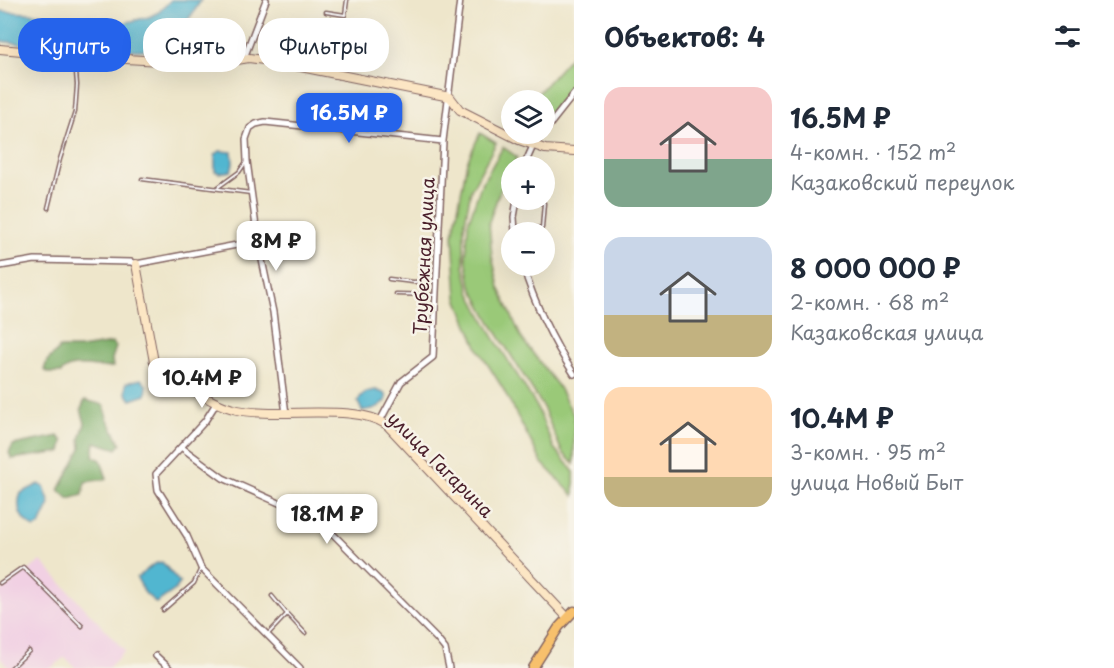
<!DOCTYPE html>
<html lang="ru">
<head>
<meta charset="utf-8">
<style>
	body { margin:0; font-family:"Playpen Sans",sans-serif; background:#f2f2f3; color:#1f2937; height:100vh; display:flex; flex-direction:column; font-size:22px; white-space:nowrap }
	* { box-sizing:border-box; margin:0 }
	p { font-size:20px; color:#747a83 }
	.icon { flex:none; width:33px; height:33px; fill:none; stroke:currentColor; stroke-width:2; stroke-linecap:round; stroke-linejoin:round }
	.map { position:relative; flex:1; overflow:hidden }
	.details { display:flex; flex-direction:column; background:#fff; width:540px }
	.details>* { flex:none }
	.banner { position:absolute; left:18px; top:18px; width:465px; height:54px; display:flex; gap:12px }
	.fabs { position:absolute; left:501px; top:90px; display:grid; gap:12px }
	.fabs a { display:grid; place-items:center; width:54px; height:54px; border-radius:50%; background:#fff; box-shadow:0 6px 24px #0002; font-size:30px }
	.price { position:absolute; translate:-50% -51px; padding:0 14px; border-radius:12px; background:#fff; color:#222; font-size:20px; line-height:39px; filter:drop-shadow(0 2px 3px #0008) }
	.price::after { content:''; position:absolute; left:50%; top:36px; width:18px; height:14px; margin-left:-9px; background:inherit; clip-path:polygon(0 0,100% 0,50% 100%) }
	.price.on { background:#2563eb; color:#fff }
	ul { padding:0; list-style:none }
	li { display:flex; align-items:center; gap:18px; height:150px; padding:0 30px }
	li span { display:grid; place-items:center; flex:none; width:168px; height:120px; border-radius:18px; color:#555 }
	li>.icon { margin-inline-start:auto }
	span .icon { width:72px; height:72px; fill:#fffc; stroke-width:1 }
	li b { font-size:26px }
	h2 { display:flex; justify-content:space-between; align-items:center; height:72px; padding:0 30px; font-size:26px }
	.chip { padding:0 21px; border-radius:24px; background:#fff; box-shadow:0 6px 24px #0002; font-size:21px; line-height:54px }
	.chip.on { background:#2563eb; color:#fff }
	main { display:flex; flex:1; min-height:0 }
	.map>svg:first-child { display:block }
</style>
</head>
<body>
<main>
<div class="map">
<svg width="574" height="668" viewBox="0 0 574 668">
	<rect width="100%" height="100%" fill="#f7f3e8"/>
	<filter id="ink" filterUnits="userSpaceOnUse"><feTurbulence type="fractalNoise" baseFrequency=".0167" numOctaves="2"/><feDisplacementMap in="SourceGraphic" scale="12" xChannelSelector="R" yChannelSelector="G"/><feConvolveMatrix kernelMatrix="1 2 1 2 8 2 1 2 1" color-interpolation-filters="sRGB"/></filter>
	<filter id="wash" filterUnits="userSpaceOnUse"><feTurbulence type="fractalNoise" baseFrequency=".008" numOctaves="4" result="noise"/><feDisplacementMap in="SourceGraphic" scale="24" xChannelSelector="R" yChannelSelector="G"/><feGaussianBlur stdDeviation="1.35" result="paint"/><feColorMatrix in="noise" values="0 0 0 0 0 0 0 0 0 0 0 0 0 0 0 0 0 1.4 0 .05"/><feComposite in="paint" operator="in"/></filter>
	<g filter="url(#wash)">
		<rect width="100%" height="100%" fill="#eee6cb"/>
		<path fill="#f1d0e3" d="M41,561L125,651L108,668H76L65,657L51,668H9L0,658V592Z"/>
		<path fill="#9ac978" stroke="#727452" stroke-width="1.5" d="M574,53V87L545,118L544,100H532Z
			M480,133L496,143L471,190L464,227V266L470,292L494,338L536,405L554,448L574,472V496L542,463L502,387L478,349L457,298L453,235L467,162Z
			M503,147L517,157L499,193L489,222L492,256L499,287L522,339L558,386L574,416V464L562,452L542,405L494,328L471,286L466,258L468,223L481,185Z"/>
		<path fill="#7bad68" stroke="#62664a" stroke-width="1.5" d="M112,343L116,347L112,359L113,367C98,370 71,359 61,373H49L44,370L47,361L60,348H80Z
			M85,400L104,405L107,418L121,444L117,449L95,442L93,456L101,460L107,479L85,482L83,495L69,499L59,490L81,448L80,439L85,423L81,409Z
			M58,436L63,441L61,452L12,459L9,453L13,445Z"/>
		<path fill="#51b6d0" stroke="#4e6a7e" stroke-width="1.5" d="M171,0H201C191,17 176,39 157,47C143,52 130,50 116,49C107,48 97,52 88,51C59,50 29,44 0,41V11L40,14L58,19L111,26L149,17L159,12Z
			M220,151L232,152L233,163L231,171L219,173L215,171V155Z
			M141,379L147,386L146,395L131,400L126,393V383Z
			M376,390L386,394V401L376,408L362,411L358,402C361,393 367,391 376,390Z
			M39,484L44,487L50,504L40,525L35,528C21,521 15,508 21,493Z
			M162,562L180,583L175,590L156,603L145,593L137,578L154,564Z"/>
	</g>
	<g filter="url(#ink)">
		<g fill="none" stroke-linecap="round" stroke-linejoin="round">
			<defs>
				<path id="lane" d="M326,12L345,15L347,0
					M142,179L251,193
					M217,188L239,172L246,162
					M48,208L60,159L75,112L77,85L75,59
					M515,227L542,228L544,203L519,200
					M389,279L413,282L436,281
					M396,294L436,295
					M0,583L23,567L82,626
					M163,610L194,583L201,568
					M287,614L305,633
					M268,634L287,614L272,596
					M11,668L29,651"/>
				<path id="street" d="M244,58L266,0
					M544,132L574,94
					M524,166L533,146L543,134
					M515,232L514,217L517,200
					M0,266L35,260L131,262L136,264L258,241
					M523,266C535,305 552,340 574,374
					M217,402L205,421L156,474L158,490L187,536L201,568L300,668
					M286,414L273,312L258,241L247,161L246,139L250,128L256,124L265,122L443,141
					M380,421L401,382L433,357L443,141L460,0
					M181,447L223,478L306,515L331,532L437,639L445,649L449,668
					M156,656L169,668"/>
				<path id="secondary" d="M0,49L75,56L160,61L225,62L249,58L271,61L450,97L460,110L519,140L545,149L574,151
					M136,264L154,362C178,380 205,401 233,409C277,420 354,402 387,425L567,617"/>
				<path id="primary" d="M533,668L559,627L574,611"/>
			</defs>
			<use href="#lane" stroke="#836563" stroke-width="5"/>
			<use href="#street" stroke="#836563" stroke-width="8"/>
			<use href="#secondary" stroke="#836563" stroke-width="10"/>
			<use href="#primary" stroke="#836563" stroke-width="11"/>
			<use href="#lane" stroke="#fff" stroke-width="2"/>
			<use href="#street" stroke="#fff" stroke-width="5"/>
			<use href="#secondary" stroke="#fce6c4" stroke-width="8"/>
			<use href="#primary" stroke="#f7c06c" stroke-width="8"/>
		</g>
	</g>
	<g text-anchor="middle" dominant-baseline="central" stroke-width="5" stroke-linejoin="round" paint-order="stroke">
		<g font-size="18" fill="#4a1f2b" stroke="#f7f3e8">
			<text transform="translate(423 256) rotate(-87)">Трубежная улица</text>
			<text transform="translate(441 464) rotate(45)">улица Гагарина</text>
		</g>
	</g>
</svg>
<div class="fabs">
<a><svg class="icon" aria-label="layers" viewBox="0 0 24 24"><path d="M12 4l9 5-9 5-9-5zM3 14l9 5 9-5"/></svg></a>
<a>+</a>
<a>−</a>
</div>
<b class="price on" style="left:349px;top:144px">16.5M ₽</b>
<b class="price" style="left:276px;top:272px">8M ₽</b>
<b class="price" style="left:202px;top:409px">10.4M ₽</b>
<b class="price" style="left:327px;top:545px">18.1M ₽</b>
<div class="banner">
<a class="chip on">Купить</a>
<a class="chip">Снять</a>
<a class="chip">Фильтры</a>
</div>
</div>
<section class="details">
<h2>Объектов: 4<svg class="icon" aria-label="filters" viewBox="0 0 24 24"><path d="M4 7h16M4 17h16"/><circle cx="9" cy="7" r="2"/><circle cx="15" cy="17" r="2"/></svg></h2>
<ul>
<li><span style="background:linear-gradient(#f6c9c9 60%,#7fa58c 0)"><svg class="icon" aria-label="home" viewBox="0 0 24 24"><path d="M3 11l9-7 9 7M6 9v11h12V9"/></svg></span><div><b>16.5M ₽</b><p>4-комн. · 152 m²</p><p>Казаковский переулок</p></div></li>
<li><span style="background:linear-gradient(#c9d6e8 65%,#c2b280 0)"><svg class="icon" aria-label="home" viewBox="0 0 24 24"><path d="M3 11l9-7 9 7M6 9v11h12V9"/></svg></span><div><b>8 000 000 ₽</b><p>2-комн. · 68 m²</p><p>Казаковская улица</p></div></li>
<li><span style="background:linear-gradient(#ffd9b3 75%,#c2b280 0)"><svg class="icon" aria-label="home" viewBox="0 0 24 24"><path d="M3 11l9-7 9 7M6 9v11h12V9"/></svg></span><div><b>10.4M ₽</b><p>3-комн. · 95 m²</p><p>улица Новый Быт</p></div></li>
</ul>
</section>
</main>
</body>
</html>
